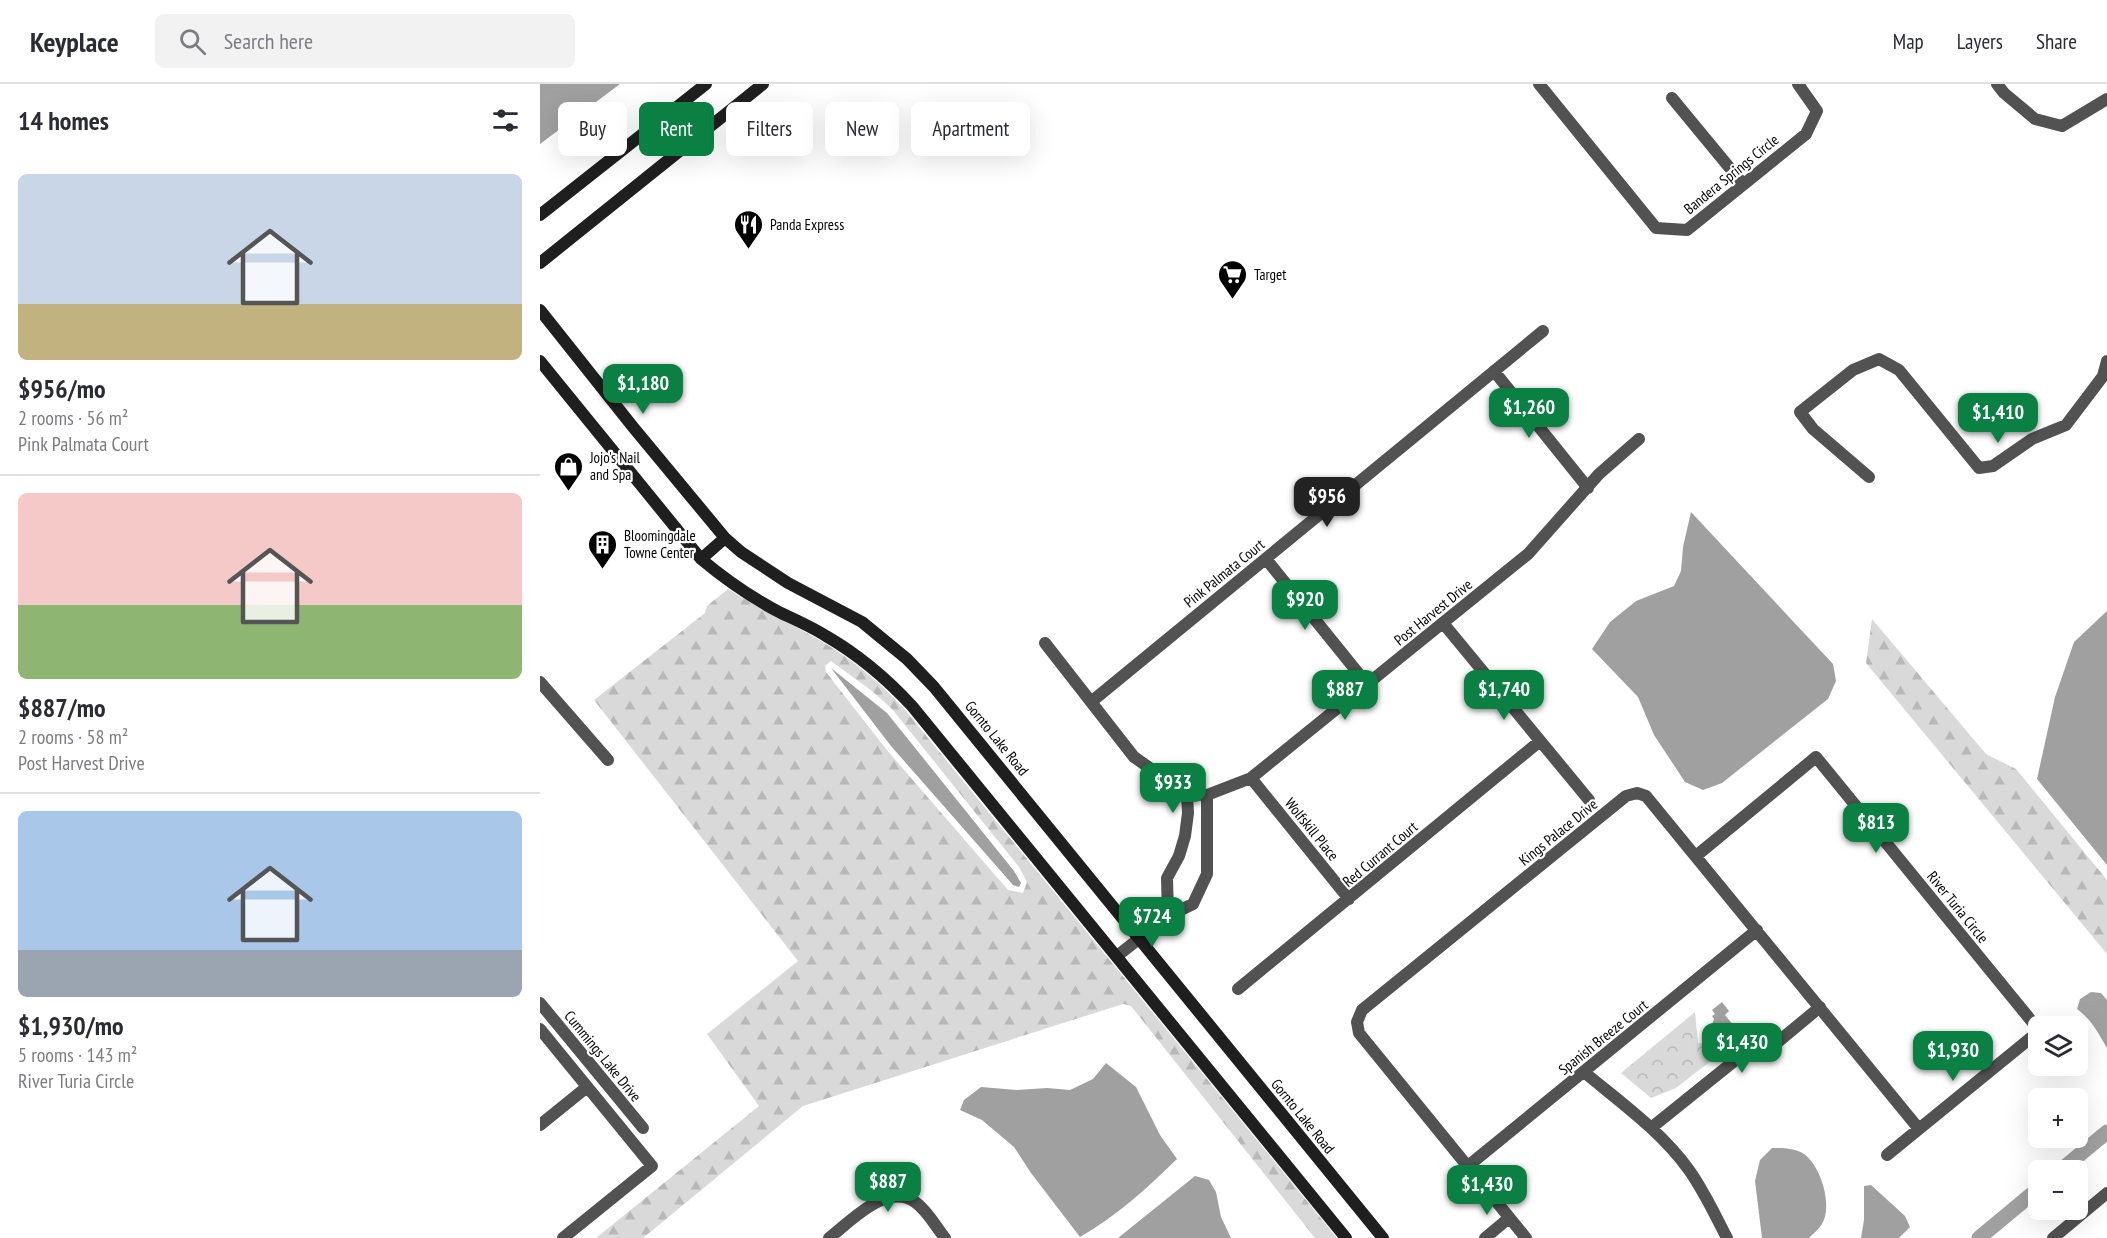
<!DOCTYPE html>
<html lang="en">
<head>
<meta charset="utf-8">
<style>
	body { margin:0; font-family:"PT Sans Narrow",sans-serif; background:#f2f2f3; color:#2b2b33; height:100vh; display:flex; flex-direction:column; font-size:22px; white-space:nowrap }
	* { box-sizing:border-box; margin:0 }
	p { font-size:20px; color:#7c7c81 }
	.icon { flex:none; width:33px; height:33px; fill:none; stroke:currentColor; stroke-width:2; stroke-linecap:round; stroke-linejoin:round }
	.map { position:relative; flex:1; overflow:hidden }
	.drawer { display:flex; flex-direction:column; background:#fff; width:540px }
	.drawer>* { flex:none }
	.guide { position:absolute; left:18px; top:18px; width:570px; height:54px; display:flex; gap:12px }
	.tools { position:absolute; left:1488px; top:932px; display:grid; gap:12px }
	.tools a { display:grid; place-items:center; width:60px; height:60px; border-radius:9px; background:#fff; box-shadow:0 6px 24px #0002; font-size:30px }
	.price { position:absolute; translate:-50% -51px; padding:0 14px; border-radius:12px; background:#0b8043; color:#fff; font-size:20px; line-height:39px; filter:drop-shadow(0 2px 3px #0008) }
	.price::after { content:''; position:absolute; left:50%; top:36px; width:18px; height:14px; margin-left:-9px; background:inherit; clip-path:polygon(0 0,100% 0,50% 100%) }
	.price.current { background:#222; color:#fff }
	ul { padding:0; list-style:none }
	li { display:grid; align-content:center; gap:12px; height:318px; padding:0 18px }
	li+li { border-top:2px solid #e1e1e2 }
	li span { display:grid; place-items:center; height:186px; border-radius:9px; color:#555 }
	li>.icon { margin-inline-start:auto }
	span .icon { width:108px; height:108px; fill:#fffc; stroke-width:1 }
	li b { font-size:26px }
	h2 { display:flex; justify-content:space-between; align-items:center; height:72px; padding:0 18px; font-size:26px }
	.tag { padding:0 21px; border-radius:9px; background:#fff; box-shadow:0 6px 24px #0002; font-size:21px; line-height:54px }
	.tag.current { background:#0b8043; color:#fff }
	header { display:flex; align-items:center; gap:36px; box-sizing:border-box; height:84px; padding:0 30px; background:#fff; border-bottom:2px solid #e1e1e2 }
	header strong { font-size:28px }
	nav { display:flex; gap:33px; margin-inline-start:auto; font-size:21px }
	.search { width:420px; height:54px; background:#f2f2f3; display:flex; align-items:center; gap:15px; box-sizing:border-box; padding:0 21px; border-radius:9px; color:#7c7c81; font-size:22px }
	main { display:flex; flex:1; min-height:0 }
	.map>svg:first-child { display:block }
</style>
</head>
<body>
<header>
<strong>Keyplace</strong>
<div class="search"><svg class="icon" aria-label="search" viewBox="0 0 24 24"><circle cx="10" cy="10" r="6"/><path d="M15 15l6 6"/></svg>Search here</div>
<nav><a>Map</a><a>Layers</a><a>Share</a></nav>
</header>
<main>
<section class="drawer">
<h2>14 homes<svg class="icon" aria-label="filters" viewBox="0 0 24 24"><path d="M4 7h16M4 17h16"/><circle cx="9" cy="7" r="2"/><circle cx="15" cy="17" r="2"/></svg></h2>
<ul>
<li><span style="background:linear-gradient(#c9d6e8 70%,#c2b280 0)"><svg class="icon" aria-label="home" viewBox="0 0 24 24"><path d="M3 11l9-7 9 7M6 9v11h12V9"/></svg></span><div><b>$956/mo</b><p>2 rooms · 56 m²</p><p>Pink Palmata Court</p></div></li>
<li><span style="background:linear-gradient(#f6c9c9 60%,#8fb573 0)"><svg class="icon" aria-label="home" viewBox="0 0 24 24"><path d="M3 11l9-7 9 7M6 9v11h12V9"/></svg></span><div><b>$887/mo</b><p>2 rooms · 58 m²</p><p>Post Harvest Drive</p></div></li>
<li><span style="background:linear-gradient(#a9c7e8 75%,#9aa5b1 0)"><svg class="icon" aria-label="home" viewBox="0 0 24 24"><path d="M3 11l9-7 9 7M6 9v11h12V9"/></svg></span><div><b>$1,930/mo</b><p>5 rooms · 143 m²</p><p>River Turia Circle</p></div></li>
</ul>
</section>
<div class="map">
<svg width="1567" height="1154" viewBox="0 0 1567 1154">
	<defs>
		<pattern id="forest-firs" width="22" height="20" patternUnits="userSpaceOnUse" patternTransform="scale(1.5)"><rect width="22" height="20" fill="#d9d9d9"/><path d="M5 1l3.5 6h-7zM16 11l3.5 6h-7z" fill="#b8b8b8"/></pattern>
		<pattern id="park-crowns" width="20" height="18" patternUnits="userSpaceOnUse" patternTransform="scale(1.5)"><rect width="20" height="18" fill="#d9d9d9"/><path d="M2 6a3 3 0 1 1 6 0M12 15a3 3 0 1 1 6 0" fill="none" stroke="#b8b8b8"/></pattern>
	</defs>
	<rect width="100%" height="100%" fill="#fff"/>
	<path fill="url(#forest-firs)" fill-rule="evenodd" d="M188,505C218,524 250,539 281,557C313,576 341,599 366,627L797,1154H775L591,922L583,920L263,1022L103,1154H56L219,1022L167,950L258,877L54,616L165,529L167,522ZM291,577L332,607L352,625L479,783L487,798L483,809L468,806L346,665L286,588L285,582Z
		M1332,535L1446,670L1476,685L1567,796V870L1326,579Z"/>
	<path fill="url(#park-crowns)" d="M1155,928L1158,959L1189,963L1136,1004L1111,1014L1081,989Z"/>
	<path fill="#a0a0a0" d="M0,0H80L0,60Z
		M1151,428L1293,580L1296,597L1288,615L1182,699L1163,706L1145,698L1114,651L1098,613L1052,565L1070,538L1096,517L1134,502L1141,487L1143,463Z
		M1567,527V781L1497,695L1515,613L1534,558Z
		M291,584L347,629L474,787L481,799L479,803L473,801L351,662Z
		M1551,908L1561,909L1567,916V964C1558,949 1552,936 1537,925L1540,915Z
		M1182,918L1189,927L1185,931L1194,942L1198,939L1205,948L1196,955L1194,952L1189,955L1187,952L1185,954L1183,952L1174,953L1170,945L1174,935L1172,932L1175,930L1172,926Z
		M566,979L596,1003L620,1051L637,1075C607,1104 577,1132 540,1153L491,1089L474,1063L442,1036L420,1026L424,1016L441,1003L477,1006L507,1004L530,1006L553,995Z
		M1232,1064C1243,1064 1255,1064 1264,1070C1281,1082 1293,1122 1282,1140C1279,1145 1273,1150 1269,1154H1222L1215,1097L1220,1076Z
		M655,1092L669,1096L676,1108L681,1133L691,1154H578Z
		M1331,1101L1365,1132L1370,1143L1359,1154H1321L1324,1136V1102Z"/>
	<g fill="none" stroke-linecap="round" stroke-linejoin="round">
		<path stroke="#a0a0a0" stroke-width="15" d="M1521,1086L1567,1048
			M1439,1154L1498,1105"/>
		<path stroke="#525252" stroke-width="12" d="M999,0L1116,144L1147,146L1266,50L1277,27L1258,0
			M1457,0L1464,9L1495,35L1522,42L1567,15
			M1132,14L1203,100
			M954,287L1048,404
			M1329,393L1273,345L1260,328L1313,286L1339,275L1359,286L1439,384L1453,382L1492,355L1526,341L1563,292L1567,277
			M726,475L827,600
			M903,539L1049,716
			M505,559L594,673L647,710L667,711L711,694L988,470L1059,390L1099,355
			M0,598L68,676
			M551,618L1003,247
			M711,694L809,815
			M1156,772L1276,673L1498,945
			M628,832L627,794L639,772L645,752L648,729L647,710
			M577,872L628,832L653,820L667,790V711
			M698,905L1000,657
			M0,919L103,1044
			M0,945L112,1082L23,1154
			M1044,988C1080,1018 1121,1047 1149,1086C1164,1107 1175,1131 1187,1154
			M0,1041L47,1003
			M1111,1044L1198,974L1225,967L1233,962L1280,923
			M1347,1071L1498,948
			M928,1082L1217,846
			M289,1154C310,1138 346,1098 375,1118C387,1126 396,1143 405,1154
			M945,1154L969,1134
			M986,1154L819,949L817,938L822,926L1086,712L1097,709L1106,712L1379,1045
			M1513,1154L1567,1109"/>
		<path stroke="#1f1f1f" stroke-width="12" d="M0,131L166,0
			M0,179L223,0
			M0,226L93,343L185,454L201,468L248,499L322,538L367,575L394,603L843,1154
			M0,277L161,475C186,496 212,514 241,529C256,536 272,543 286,552C319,571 346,594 372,622L806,1154
			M161,475L185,454"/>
	</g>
	<defs>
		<symbol id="restaurant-pin" viewBox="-11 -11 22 30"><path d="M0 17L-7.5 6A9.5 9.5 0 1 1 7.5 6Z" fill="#000" stroke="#fff"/><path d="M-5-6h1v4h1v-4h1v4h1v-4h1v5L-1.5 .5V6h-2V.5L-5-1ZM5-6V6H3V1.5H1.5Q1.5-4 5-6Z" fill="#fff"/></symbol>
		<symbol id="supermarket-pin" viewBox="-11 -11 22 30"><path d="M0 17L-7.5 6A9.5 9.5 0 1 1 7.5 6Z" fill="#000" stroke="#fff"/><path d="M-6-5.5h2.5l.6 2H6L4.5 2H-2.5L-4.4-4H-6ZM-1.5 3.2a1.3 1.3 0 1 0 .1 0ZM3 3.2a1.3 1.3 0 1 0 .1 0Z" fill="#fff"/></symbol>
		<symbol id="shop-pin" viewBox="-11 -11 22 30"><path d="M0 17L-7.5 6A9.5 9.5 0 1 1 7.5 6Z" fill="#000" stroke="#fff"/><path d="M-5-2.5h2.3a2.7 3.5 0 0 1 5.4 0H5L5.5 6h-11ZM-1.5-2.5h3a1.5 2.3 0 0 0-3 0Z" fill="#fff"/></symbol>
		<symbol id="building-pin" viewBox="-11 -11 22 30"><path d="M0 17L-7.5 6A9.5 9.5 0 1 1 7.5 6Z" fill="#000" stroke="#fff"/><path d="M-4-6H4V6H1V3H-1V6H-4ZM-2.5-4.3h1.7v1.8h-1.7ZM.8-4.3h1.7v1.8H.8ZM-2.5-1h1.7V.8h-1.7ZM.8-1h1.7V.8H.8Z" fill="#fff"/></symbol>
	</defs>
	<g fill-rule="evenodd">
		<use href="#restaurant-pin" x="192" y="124" width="33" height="45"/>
		<use href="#supermarket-pin" x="676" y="174" width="33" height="45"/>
		<use href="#shop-pin" x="12" y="366" width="33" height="45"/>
		<use href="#building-pin" x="46" y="444" width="33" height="45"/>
	</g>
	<g text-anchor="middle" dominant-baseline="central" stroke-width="4.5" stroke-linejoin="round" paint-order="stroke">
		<g font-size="15" fill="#000" stroke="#fff">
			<text transform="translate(1191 90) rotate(-39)">Bandera Springs Circle</text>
			<text transform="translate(684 489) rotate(-39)">Pink Palmata Court</text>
			<text transform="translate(893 528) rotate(-39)">Post Harvest Drive</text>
			<text transform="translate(457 654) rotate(51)">Gornto Lake Road</text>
			<text transform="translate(772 745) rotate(51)">Wolfskill Place</text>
			<text transform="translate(1018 748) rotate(-39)">Kings Palace Drive</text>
			<text transform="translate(840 770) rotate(-40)">Red Currant Court</text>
			<text transform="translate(1418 823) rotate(51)">River Turia Circle</text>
			<text transform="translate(1063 953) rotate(-39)">Spanish Breeze Court</text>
			<text transform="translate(63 972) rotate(51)">Cummings Lake Drive</text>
			<text transform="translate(763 1032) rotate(51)">Gornto Lake Road</text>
		</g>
		<g font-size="15" fill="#000" stroke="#fff" text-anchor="start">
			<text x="230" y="140">Panda Express</text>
			<text x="714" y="190">Target</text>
			<text x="50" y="373">Jojo's Nail<tspan x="50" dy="17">and Spa</tspan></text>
			<text x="84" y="451">Bloomingdale<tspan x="84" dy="17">Towne Center</tspan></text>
		</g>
	</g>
</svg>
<div class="tools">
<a><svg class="icon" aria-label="layers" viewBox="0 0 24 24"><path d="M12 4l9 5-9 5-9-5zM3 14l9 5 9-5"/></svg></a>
<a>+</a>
<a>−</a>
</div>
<b class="price" style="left:103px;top:331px">$1,180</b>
<b class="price" style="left:989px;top:355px">$1,260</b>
<b class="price" style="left:1458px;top:360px">$1,410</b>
<b class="price current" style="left:787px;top:444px">$956</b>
<b class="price" style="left:765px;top:547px">$920</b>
<b class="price" style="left:805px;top:637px">$887</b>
<b class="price" style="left:964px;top:637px">$1,740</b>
<b class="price" style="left:633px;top:730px">$933</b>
<b class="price" style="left:1336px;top:770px">$813</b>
<b class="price" style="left:612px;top:864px">$724</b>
<b class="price" style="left:1202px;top:990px">$1,430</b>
<b class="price" style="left:1413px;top:998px">$1,930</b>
<b class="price" style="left:348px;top:1129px">$887</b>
<b class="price" style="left:947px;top:1132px">$1,430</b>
<div class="guide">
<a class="tag">Buy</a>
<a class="tag current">Rent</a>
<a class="tag">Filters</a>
<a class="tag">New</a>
<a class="tag">Apartment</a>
</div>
</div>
</main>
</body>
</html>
